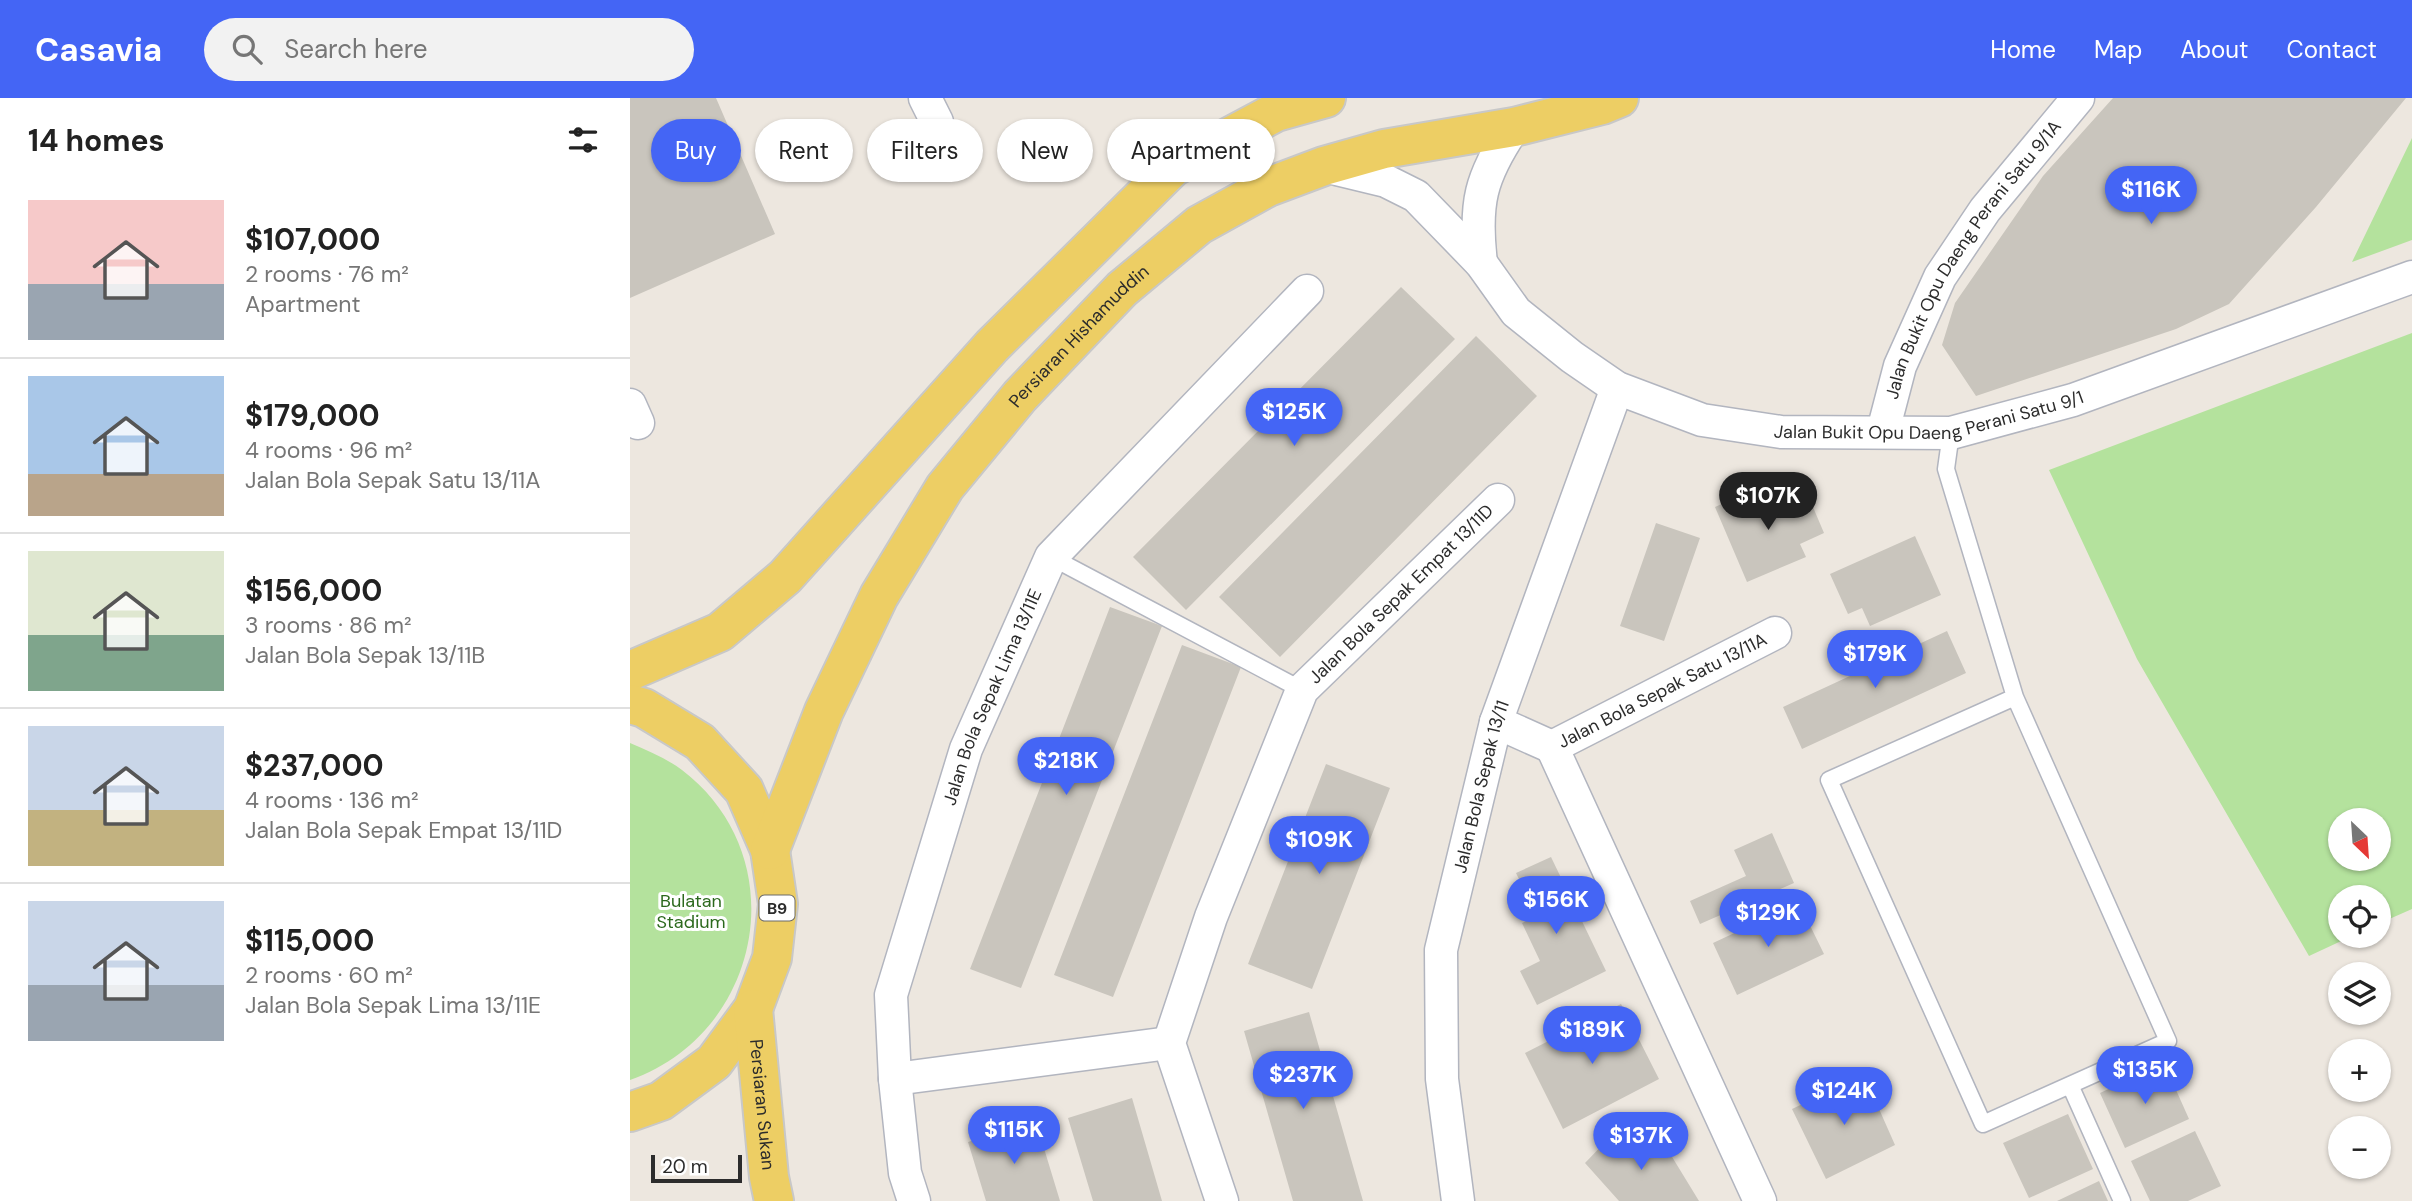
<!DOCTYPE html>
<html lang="en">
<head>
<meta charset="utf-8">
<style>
	body { margin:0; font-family:"DM Sans",sans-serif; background:#f2f2f2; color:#222; height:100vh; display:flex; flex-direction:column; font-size:26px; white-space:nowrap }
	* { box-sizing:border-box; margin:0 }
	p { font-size:23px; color:#767676 }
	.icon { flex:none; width:38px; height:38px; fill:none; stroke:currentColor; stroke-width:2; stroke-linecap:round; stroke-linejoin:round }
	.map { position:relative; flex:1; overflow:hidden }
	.details { display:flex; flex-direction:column; background:#fff; width:630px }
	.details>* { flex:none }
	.hud { position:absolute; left:21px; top:21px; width:665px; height:63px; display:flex; gap:14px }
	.needle { width:46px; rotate:155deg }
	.buttons { position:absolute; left:1698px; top:710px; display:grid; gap:14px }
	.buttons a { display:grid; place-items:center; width:63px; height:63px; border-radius:50%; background:#fff; box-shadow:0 2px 5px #0004; font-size:35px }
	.scale { position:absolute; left:21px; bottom:18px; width:91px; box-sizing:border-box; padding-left:7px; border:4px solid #2c2c2c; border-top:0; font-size:19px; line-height:24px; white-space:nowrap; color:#2c2c2c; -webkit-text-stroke:5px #fff; paint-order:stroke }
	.price { position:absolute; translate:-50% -60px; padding:0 16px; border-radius:24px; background:#4465f5; color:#fff; font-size:23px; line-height:46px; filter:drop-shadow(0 2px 4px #0008) }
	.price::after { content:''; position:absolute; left:50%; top:42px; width:21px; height:16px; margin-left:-10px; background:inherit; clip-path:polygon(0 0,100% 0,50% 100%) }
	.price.active { background:#222; color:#fff }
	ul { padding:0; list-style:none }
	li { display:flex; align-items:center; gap:21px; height:175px; padding:0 28px }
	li+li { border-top:2px solid #e0e0e0 }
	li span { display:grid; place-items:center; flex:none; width:196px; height:140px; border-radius:0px; color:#555 }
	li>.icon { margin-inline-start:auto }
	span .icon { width:84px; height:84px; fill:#fffc; stroke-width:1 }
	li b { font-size:30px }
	h2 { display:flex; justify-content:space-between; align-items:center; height:84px; padding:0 28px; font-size:30px }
	.pill { padding:0 24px; border-radius:32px; background:#fff; box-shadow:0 2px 5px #0004; font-size:24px; line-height:63px }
	.pill.active { background:#4465f5; color:#fff }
	header { display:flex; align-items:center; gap:42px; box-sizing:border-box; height:98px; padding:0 35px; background:#4465f5; color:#fff }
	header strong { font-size:33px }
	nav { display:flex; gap:38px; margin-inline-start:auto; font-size:24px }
	.search { width:490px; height:63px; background:#f2f2f2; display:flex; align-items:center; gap:18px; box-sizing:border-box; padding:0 24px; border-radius:38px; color:#767676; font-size:26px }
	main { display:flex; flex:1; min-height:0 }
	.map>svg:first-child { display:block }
</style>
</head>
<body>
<header>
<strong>Casavia</strong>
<div class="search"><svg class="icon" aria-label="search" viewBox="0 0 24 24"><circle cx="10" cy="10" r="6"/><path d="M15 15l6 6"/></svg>Search here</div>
<nav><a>Home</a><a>Map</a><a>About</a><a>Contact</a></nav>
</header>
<main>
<section class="details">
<h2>14 homes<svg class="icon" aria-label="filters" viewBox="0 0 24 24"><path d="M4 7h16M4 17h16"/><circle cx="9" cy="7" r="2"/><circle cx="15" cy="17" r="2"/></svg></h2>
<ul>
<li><span style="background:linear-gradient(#f6c9c9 60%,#9aa5b1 0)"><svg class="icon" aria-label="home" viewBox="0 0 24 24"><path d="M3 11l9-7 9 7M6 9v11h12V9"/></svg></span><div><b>$107,000</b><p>2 rooms · 76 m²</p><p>Apartment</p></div></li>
<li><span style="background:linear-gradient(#a9c7e8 70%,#b9a48a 0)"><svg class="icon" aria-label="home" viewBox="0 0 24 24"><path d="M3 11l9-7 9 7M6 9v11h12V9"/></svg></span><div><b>$179,000</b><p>4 rooms · 96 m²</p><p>Jalan Bola Sepak Satu 13/11A</p></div></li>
<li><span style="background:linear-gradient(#dfe7d0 60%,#7fa58c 0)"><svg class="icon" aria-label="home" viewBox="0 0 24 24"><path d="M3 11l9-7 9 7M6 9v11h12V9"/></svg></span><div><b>$156,000</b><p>3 rooms · 86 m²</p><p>Jalan Bola Sepak 13/11B</p></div></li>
<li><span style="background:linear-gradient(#c9d6e8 60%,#c2b280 0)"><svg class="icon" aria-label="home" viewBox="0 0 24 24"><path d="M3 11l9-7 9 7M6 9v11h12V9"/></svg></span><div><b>$237,000</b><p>4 rooms · 136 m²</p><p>Jalan Bola Sepak Empat 13/11D</p></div></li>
<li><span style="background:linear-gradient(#c9d6e8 60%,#9aa5b1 0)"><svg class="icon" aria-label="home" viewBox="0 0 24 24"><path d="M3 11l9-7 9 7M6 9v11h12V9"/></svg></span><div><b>$115,000</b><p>2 rooms · 60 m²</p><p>Jalan Bola Sepak Lima 13/11E</p></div></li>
</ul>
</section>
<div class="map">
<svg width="1782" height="1103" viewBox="0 0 1782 1103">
	<rect width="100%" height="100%" fill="#ede7df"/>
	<path fill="#b4e29d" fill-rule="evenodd" d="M1782,40V142L1722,164Z
		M1782,235V811L1748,826V800H1710V838H1722L1679,858L1507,561L1419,372ZM1710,723H1748V761H1710Z
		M0,645C18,653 36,660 52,672C166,759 133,935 0,982Z"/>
	<path fill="#c9c5bd" d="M0,0H86L145,136L0,200Z
		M1483,0H1776L1686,109L1599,206L1546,231L1346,298L1312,247L1325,205L1413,78Z
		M771,189L825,241L556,512L503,459Z
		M846,238L907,298L650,559L589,499Z
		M1123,392L1133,414L1177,395L1194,435L1170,446L1176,459L1117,484L1085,409Z
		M1026,425L1070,440L1034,543L990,528Z
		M1285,438L1311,497L1240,528L1232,510L1218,516L1200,476Z
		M480,509L532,528L391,890L340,871Z
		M1317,533L1336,575L1172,651L1153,609Z
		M552,547L611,569L483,899L424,877Z
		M696,666L760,690L682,891L618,866Z
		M1142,735L1164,785L1070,826L1060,803L1116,778L1104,752Z
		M921,759L976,873L907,907L890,873L910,863L892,825L907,818L886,775Z
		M1169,805L1194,856L1107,897L1083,845Z
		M991,906L1029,981L933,1031L895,955Z
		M679,914L733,1103H663L614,933Z
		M1534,965L1559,1021L1495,1050L1470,995Z
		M1234,977L1265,1047L1196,1081L1162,1011Z
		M502,1000L532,1103H463L438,1020Z
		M1438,1016L1463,1071L1399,1100L1373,1045Z
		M406,1024L430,1103H356L338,1044Z
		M1025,1031L1069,1103H989L955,1065L981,1038L1002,1056Z
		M1565,1033L1591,1088L1558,1103H1520L1501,1063Z
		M1469,1083L1478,1103H1427Z"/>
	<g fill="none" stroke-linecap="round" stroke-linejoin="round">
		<defs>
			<path id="lane" d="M1321,335L1316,371L1385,599L1538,943L1353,1026L1199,682L1385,599
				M421,459L672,592
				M1440,987L1492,1103"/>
			<g id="street">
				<path d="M295,0L307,24"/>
				<path id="s1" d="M694,68L756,83L786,98L851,165L886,214L942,259L987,290L1072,322L1151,334L1321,335L1443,302L1782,179"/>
				<path d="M851,165C844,106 850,79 884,29"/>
				<path d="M0,307L8,325"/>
				<path id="s2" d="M1253,333L1270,268L1310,179L1355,112L1448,0"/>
				<path d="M866,624L922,649"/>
				<path d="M922,649L1130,1103"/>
				<path id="s3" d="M922,649L1145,535"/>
				<path d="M265,981L539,945"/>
				<path id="s4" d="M284,1103L275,1075L265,981L261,897L336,651L421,459L677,193"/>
				<path id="s5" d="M592,1103L539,945L581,819L672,592L868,402"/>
				<path id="s6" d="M828,1103L812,981L811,852L866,624L987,290"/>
			</g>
			<g id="primary">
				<path d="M0,573L90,534L155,479L362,248L543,69L646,14L696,0"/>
				<path d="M0,606L14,610L70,644L114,692L140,752L148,806L142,860L123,911L84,964L31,1003L0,1014"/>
				<path id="s7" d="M140,752L194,613L249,498L315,389L390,298L492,191L569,127L638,89L694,68L754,51L884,29L972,7L989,0"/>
				<path id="s8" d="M123,911L139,1079L144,1103"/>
			</g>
		</defs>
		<use href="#lane" stroke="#b2b5bf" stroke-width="19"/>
		<use href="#street" stroke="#b2b5bf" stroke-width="35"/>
		<use href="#primary" stroke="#c8c8c8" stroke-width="42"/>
		<use href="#lane" stroke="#fff" stroke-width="16"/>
		<use href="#street" stroke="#fff" stroke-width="32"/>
		<use href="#primary" stroke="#edce64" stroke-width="38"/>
	</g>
	<g text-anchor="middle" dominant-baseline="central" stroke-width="6" stroke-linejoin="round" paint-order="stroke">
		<rect fill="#fff" stroke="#6b6b6b" stroke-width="2" x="129.5" y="797.5" width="35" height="25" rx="5"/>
		<g font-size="16" font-weight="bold" fill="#2c2c2c">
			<text x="147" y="810">B9</text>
		</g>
		<g font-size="18" fill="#2c2c2c" stroke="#fff">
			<text stroke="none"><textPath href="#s2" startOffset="196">Jalan Bukit Opu Daeng Perani Satu 9/1A</textPath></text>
			<text stroke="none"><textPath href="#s7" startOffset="606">Persiaran Hishamuddin</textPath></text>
			<text stroke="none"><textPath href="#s1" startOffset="698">Jalan Bukit Opu Daeng Perani Satu 9/1</textPath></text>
			<text stroke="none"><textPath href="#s5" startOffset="682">Jalan Bola Sepak Empat 13/11D</textPath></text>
			<text stroke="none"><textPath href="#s3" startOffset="124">Jalan Bola Sepak Satu 13/11A</textPath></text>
			<text stroke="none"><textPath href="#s4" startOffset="523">Jalan Bola Sepak Lima 13/11E</textPath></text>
			<text stroke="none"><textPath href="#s6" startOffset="420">Jalan Bola Sepak 13/11</textPath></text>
			<text stroke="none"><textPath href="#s8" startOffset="96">Persiaran Sukan</textPath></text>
		</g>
		<g font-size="18" fill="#2c691d" stroke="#fff">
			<text x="61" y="803">Bulatan<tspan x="61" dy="21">Stadium</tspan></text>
		</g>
	</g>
</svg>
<div class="buttons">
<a><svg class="needle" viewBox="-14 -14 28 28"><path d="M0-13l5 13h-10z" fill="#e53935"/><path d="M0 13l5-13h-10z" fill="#767676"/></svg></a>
<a><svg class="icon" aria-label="locate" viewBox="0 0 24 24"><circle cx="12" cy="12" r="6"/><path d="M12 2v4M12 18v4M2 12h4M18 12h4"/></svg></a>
<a><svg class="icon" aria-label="layers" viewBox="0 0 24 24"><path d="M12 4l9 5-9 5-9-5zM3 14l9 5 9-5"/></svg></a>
<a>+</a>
<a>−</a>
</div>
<div class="scale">20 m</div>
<b class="price" style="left:1521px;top:128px">$116K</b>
<b class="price" style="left:664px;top:350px">$125K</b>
<b class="price active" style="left:1138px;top:434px">$107K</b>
<b class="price" style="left:1245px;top:592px">$179K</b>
<b class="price" style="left:436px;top:699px">$218K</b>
<b class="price" style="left:689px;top:778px">$109K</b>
<b class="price" style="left:926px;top:838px">$156K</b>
<b class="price" style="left:1138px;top:851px">$129K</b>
<b class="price" style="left:962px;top:968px">$189K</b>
<b class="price" style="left:1515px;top:1008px">$135K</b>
<b class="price" style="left:673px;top:1013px">$237K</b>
<b class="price" style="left:1214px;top:1029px">$124K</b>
<b class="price" style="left:384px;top:1068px">$115K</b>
<b class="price" style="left:1011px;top:1074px">$137K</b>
<div class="hud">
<a class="pill active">Buy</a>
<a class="pill">Rent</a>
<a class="pill">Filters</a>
<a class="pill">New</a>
<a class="pill">Apartment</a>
</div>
</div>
</main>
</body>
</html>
